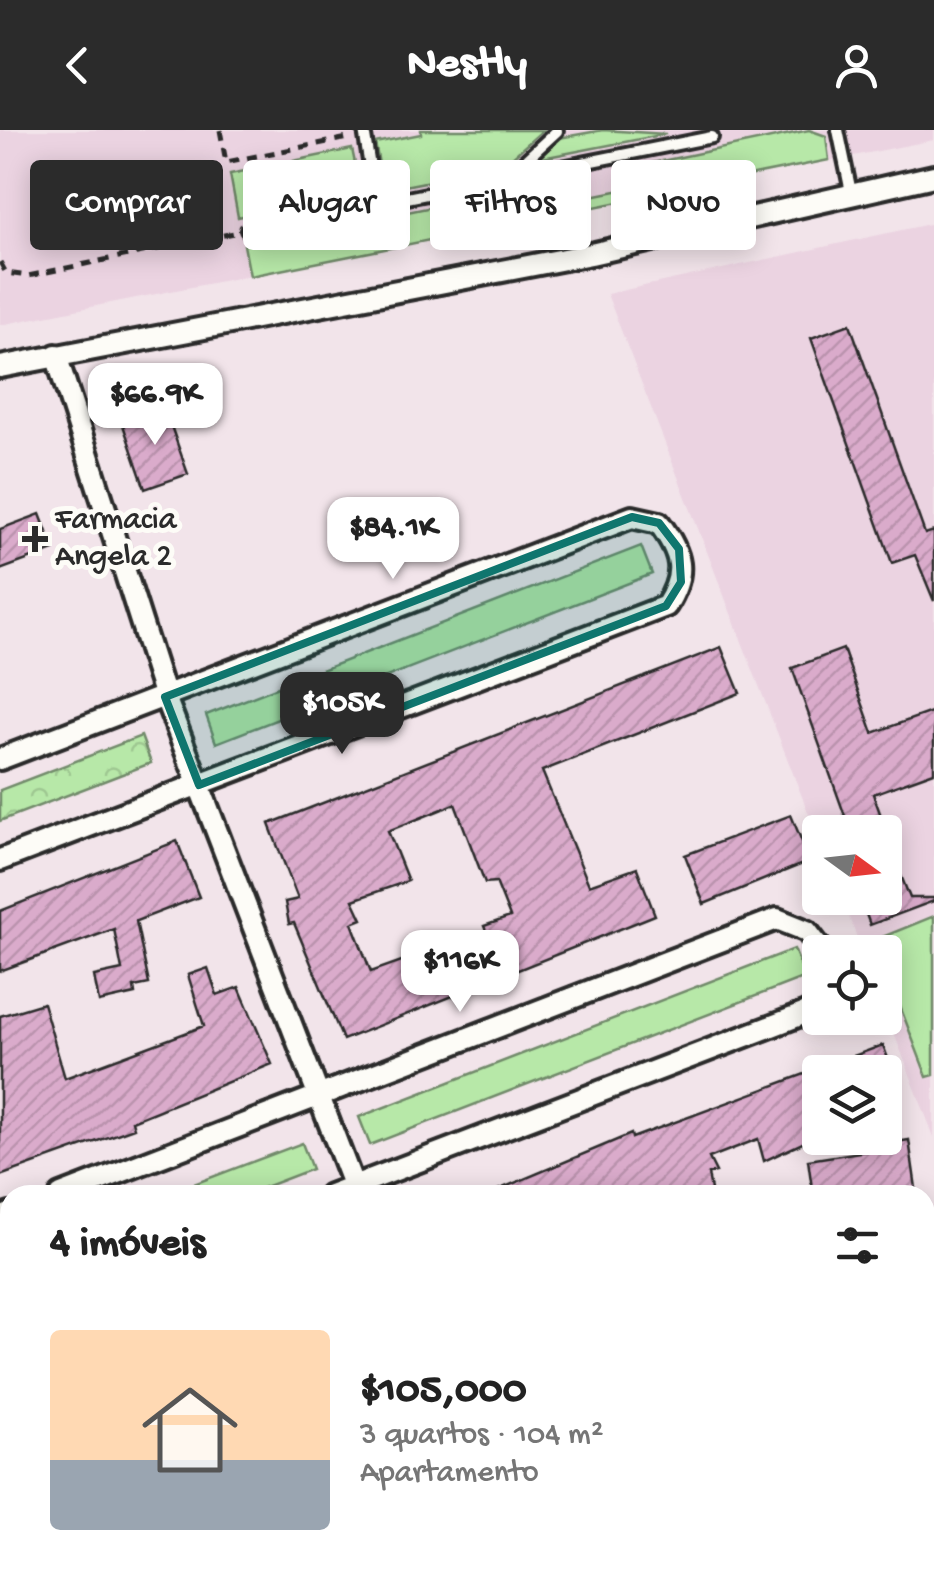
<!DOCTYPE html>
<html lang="pt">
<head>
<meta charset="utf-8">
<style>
	body { margin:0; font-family:"Gochi Hand",sans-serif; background:#f6f6f6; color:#222; height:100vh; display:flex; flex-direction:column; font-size:38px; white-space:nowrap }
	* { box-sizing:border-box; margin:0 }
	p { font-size:32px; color:#767676 }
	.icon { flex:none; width:55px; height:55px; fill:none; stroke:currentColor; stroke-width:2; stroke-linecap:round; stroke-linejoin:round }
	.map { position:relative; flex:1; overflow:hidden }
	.details { position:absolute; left:0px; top:1055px; width:935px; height:392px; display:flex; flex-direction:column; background:#fff; border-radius:30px 30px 0 0; box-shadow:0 5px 25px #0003 }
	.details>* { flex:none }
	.top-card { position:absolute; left:30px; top:30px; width:875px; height:90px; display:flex; gap:20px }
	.needle { width:65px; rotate:105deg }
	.buttons { position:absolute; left:802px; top:685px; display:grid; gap:20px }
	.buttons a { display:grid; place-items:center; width:100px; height:100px; border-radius:10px; background:#fff; box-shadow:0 5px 25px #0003; font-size:50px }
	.price { position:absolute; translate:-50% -85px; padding:0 22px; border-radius:20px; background:#fff; color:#222; font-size:32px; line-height:65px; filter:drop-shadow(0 2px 5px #0008) }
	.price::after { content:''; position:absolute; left:50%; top:60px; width:30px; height:22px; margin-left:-15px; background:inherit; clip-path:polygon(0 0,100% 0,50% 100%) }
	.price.selected { background:#2b2b2b; color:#fff }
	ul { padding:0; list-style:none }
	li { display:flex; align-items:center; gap:30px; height:250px; padding:0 50px }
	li+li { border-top:2px solid #e0e0e0 }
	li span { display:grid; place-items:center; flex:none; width:280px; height:200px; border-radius:10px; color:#555 }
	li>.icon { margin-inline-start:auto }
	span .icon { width:120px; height:120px; fill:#fffc; stroke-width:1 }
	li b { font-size:42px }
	h2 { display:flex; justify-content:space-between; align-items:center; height:120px; padding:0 50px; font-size:42px }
	.pill { padding:0 35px; border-radius:10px; background:#fff; box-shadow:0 5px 25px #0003; font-size:35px; line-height:90px }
	.pill.selected { background:#2b2b2b; color:#fff }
	header { display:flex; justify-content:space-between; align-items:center; height:130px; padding:0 50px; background:#2b2b2b; color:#fff; font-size:45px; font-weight:800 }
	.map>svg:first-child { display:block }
</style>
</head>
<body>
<header><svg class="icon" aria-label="back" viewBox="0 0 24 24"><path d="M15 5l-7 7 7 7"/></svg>Nestly<svg class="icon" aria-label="person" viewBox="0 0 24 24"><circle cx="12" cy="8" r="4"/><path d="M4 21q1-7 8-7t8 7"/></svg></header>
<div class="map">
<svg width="934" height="1446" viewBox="0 0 934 1446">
	<defs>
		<pattern id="park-crowns" width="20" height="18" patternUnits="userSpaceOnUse" patternTransform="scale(2.5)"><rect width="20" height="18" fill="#b7e8a8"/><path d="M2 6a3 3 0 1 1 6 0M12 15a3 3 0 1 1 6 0" fill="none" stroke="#9ec791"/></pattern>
		<pattern id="building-hatch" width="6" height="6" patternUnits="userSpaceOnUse" patternTransform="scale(2.5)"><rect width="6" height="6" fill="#daabcb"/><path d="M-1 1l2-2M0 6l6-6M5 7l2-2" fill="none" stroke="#bb93ae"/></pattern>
	</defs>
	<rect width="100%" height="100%" fill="#f2e4ea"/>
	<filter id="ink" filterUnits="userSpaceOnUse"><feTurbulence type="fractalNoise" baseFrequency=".01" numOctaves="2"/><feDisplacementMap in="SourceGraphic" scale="20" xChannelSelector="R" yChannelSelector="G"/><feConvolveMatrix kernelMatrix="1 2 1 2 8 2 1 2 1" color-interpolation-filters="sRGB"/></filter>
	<g filter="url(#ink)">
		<path fill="#ebd3e1" d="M0,0H934V10L0,195Z
			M934,93V1007L885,880V822H863L841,768H885V702H820V713L607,164Z
			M934,1303V1446H565L587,1438H925V1307Z"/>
		<path fill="url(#park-crowns)" stroke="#718a6a" stroke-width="2.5" d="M141,606L151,633L0,691V660Z"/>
		<path fill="#b7e8a8" stroke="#718a6a" stroke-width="2.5" d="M421,0H543L501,37L384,60L375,13L421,4Z
			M603,0L666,4L532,30L559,8Z
			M809,0L826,6L829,30L250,146L244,115L546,54L551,74L641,56L638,36Z
			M352,19L361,62L238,87L230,44Z
			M641,416L652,444L216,613L206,585Z
			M934,786V945L927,947L885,837V822H880L875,810Z
			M794,819L805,847L370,1015L359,987Z
			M302,1013L312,1039L244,1065H165Z"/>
		<path fill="url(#building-hatch)" stroke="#2b2b2b" stroke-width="2.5" fill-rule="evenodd" d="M850,194L925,404L934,401V471L915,425L892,433L811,208Z
			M164,276L188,344L145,359L122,292Z
			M40,384L54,420L0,440V399Z
			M721,517L740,563L542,641L589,755L637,738L655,785L343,910L294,793L289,794L285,772L298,769L269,694ZM455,674L485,753L496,752L510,787L484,796L486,801L371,842L352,793L362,789L353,770L408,751L388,701Z
			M843,519L873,603L934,581V642L873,664L887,702H808L845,686L792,538Z
			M791,685L810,731L704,774L685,725Z
			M885,706L910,768H934V771L870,795L860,768H885Z
			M177,711L199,767L136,791L149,854L134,857L135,864L99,872L94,846L122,840L114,799L0,841V781Z
			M208,838L217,865L239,857L272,934L132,991L134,998L0,1046V886L43,873L65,948L204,896L188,845Z
			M883,915L893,942H820V1005L764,1031L758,1009L709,1028L716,1042L708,1044L712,1065H486L631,1004L632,1008Z
			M909,1010L917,1065H813L808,1030L886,1018L885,1014Z"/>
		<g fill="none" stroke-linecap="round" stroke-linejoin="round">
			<defs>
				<path id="service" d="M364,0L376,74
					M838,0L852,67
					M506,48L557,1
					M247,100L712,7"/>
				<path id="minor" d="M56,225L165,567L357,1065
					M0,237L591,124L934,46
					M0,629L632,387L659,393C682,424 687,443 666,476L0,730
					M61,1065L777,789L807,801L823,822
					M330,1065L811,881L820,864
					M0,1088L10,1084
					M0,1189L10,1185
					M925,1196L934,1193
					M925,1277L934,1273
					M267,1446L289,1438
					M482,1446L504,1438"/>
			</defs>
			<use href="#service" stroke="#2b2b2b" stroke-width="18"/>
			<use href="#minor" stroke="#2b2b2b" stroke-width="28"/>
			<path stroke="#2b2b2b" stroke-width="5" stroke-dasharray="10 8" stroke-linecap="butt" d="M220,0L226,32L348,8
				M0,132L6,143L28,146L234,103"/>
			<use href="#service" stroke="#fdfcf7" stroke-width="10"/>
			<use href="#minor" stroke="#fdfcf7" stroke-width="20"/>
		</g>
	</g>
	<path fill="#0f766e" fill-opacity="0.2" stroke="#0f766e" stroke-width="8" stroke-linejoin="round" d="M632,387L659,393L679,419L681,452L666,476L199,655L165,567Z"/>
	<path fill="#2b2b2b" stroke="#fdfcf7" stroke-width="4" d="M30 394h10v10h10v10h-10v10h-10v-10h-10v-10h10z"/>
	<g text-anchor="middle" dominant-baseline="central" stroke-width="10" stroke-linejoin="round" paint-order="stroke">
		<g font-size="32" fill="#2b2b2b" stroke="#fdfcf7" text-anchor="start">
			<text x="55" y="391">Farmacia<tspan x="55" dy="37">Angela 2</tspan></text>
		</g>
	</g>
</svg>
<div class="buttons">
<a><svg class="needle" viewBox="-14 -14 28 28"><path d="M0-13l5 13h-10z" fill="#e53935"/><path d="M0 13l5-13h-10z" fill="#767676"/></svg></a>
<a><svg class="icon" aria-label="locate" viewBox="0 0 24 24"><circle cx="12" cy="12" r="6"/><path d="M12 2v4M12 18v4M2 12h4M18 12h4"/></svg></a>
<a><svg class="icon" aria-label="layers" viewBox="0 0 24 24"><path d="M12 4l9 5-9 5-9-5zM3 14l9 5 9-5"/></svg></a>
</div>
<b class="price" style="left:155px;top:318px">$66.9K</b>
<b class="price" style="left:393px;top:452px">$84.1K</b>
<b class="price selected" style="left:342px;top:627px">$105K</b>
<b class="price" style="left:460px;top:885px">$116K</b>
<div class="top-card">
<a class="pill selected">Comprar</a>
<a class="pill">Alugar</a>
<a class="pill">Filtros</a>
<a class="pill">Novo</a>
</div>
<section class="details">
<h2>4 imóveis<svg class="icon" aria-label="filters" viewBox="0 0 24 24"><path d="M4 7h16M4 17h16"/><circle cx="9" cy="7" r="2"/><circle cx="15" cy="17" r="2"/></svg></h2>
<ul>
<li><span style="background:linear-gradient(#ffd9b3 65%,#9aa5b1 0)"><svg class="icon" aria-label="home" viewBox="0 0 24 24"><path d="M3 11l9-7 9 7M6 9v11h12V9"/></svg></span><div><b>$105,000</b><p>3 quartos · 104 m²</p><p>Apartamento</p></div></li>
</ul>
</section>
</div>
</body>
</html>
